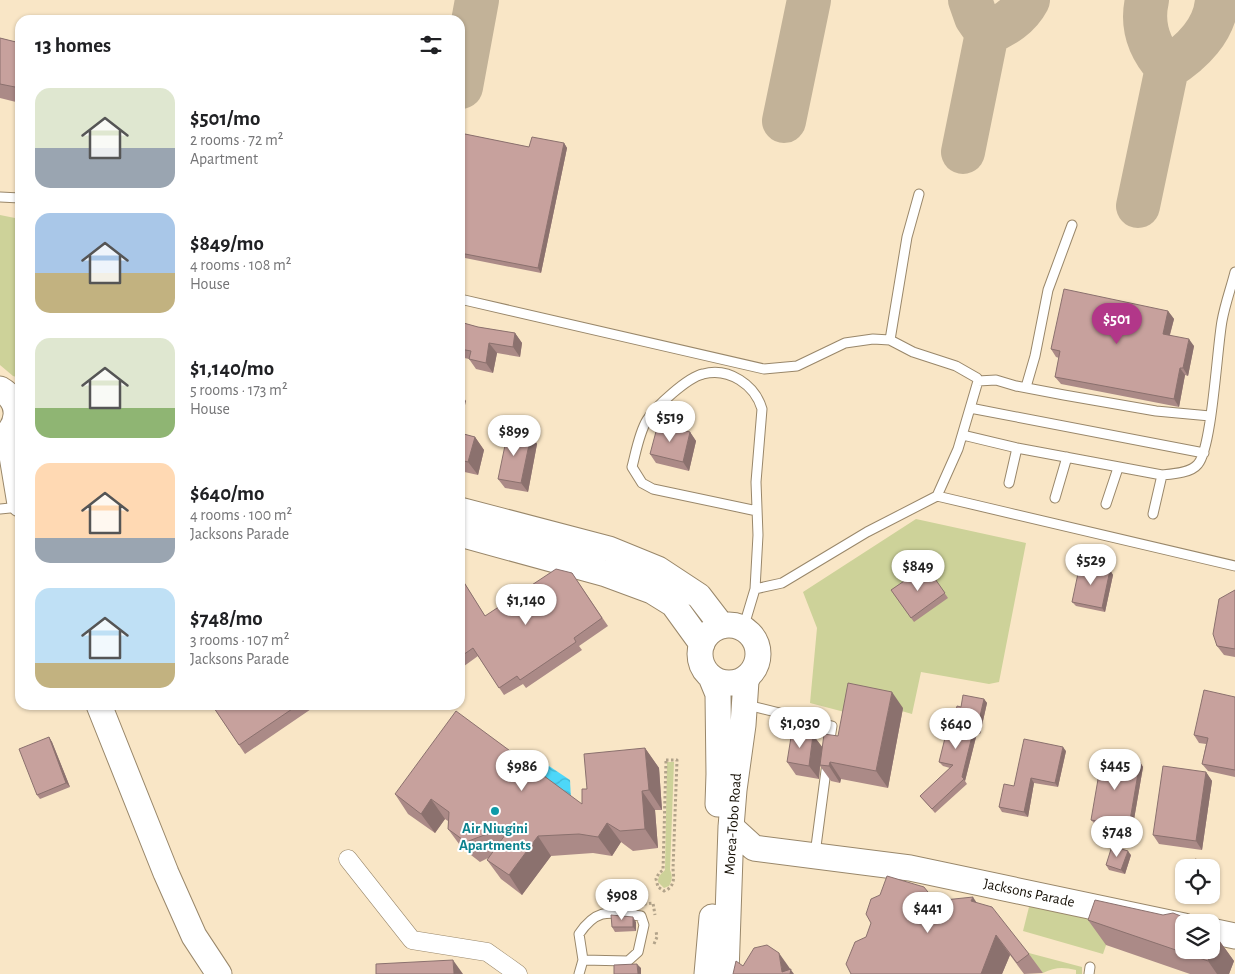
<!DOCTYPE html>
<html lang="en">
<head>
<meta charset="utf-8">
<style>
	body { margin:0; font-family:"Alegreya Sans",sans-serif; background:#f2f2f2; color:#202124; height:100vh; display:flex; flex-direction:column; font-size:19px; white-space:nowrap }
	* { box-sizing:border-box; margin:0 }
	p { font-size:16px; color:#757577 }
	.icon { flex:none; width:28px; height:28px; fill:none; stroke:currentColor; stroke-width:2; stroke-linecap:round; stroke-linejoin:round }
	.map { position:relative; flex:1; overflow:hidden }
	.sheet { position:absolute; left:15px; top:15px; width:450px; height:695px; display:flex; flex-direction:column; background:#fff; border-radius:15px; box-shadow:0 1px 4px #0004 }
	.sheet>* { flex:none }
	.tools { position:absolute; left:1175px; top:859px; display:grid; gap:10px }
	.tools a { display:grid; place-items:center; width:45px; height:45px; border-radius:10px; background:#fff; box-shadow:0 1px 4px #0004; font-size:25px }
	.price { position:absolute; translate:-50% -42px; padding:0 11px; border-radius:18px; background:#fff; color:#222; font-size:16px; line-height:32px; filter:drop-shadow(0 1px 2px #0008) }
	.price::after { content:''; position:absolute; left:50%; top:30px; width:15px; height:11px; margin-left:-8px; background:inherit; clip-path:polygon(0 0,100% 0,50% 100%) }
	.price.active { background:#b23789; color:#fff }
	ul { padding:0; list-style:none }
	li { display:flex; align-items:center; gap:15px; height:125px; padding:0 20px }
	li span { display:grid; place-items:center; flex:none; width:140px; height:100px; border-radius:15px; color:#555 }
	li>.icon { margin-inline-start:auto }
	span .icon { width:60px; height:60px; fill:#fffc; stroke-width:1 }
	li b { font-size:21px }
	h2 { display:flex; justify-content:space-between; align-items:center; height:60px; padding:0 20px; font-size:21px }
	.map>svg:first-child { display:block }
</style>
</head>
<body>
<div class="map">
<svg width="1235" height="974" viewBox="0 0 1235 974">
	<defs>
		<pattern id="water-waves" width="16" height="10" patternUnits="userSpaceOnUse" patternTransform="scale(1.25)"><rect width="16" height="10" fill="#4dd7f9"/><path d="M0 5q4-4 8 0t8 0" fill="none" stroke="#42b7d4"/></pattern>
	</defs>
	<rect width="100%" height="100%" fill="#f9e6c6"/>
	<path fill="#cdd299" d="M0,215L20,219V378L13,376L0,365Z
		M916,519L1026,543L999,682L989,684L921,672L912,714L860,699L856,715L810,703L817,628L803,592Z
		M667,762H674L670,870C673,876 672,881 669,886L664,888L658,882C658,876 661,874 665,870Z
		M1034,903L1114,922L1103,954L1023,931L1029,907Z
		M1025,952L1082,967V974H1076V970C1063,967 1055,967 1043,973Z"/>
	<path fill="url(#water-waves)" d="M543,762L570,780L571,799L527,768Z"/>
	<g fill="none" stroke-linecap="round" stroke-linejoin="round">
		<path stroke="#c2b298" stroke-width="44" d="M970,0L976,17L987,33
			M1147,0C1141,26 1149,48 1167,68
			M461,87L477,0
			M784,121L809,0
			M963,152L987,33C1004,26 1019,17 1028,0
			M1138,206L1167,68C1191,53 1215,30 1217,0"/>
		<defs>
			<path id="lane" d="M0,197L20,198
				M460,299L764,369L797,366L845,343L873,339L890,340L913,352L956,366L977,378L978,381L958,449L937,496L867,532L782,583L755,589
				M890,340L907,237L919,194
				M978,381L996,380L1016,386L1064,395L1156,411L1210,416
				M1026,387L1035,356L1048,290L1072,225
				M970,408L1204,453
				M963,435L1017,448L1162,475C1173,474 1191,473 1198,464C1212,448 1217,348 1222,321C1225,304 1231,288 1235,272
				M1009,483L1017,448
				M937,496L1235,566
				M1055,498L1067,457
				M1106,504L1118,468
				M0,509L20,507
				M1153,514L1162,475
				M743,629L755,589L758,535L756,482L762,409C755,385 729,367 703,374C688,377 655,407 647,420C639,433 636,452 632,467L642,483L653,489L757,511
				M747,705L832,726L829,745
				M815,854L827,763
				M579,974L583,960L628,961L638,952L644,925L641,916C611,913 598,906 579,934L583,960
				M1089,974L1090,967"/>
			<path id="street" d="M348,859L412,940L487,952L518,974"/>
			<path id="secondary" d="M0,389C23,402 20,426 0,440
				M10,431L12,456L20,504
				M460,510L609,549L658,569L699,596L722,626
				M460,534L606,574L652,591L673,604L702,644
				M700 654a29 29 0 1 1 58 0a29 29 0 1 1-58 0Z
				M711,677L718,694L719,774L718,804
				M99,705L166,873L194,936L219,974
				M731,827L754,848L910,868L1184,926
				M1211,931L1235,936
				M707,974L712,917
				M726,974L731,827L734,790L743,725L746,681L749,675"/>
		</defs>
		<use href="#lane" stroke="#99876a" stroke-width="11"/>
		<use href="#street" stroke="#99876a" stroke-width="19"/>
		<use href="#secondary" stroke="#99876a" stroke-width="27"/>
		<path stroke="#b2a38a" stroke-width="3" stroke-dasharray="2.5 2.5" stroke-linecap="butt" d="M666,760H677L673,869C674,878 675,887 664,891L658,887L656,879L659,873L663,870Z
			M644,904L653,903L655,915
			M654,944L657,937L656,931"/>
		<use href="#lane" stroke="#fff" stroke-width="9"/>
		<use href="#street" stroke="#fff" stroke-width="18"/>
		<use href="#secondary" stroke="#fff" stroke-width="25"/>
	</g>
	<path fill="#ab8a87" d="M0,38L20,43V103L0,98Z
		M460,133L529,147L564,143L567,148L541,273L460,257Z
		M1168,311L1174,319L1170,335L1194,346L1188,376L1185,375L1179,407L1061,384L1055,377L1059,358L1056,357L1051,349Z
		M460,322L478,327L515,333L522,343L520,357L497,353L493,373L476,369L469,359L460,357Z
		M690,432L696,441L689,471L656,463L650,454Z
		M460,433L475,437L484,450L478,475L460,471Z
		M531,435L537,444L528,492L505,488L498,479Z
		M926,566L948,598L914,622L891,590Z
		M1110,570L1113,575L1105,612L1076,606L1072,602Z
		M572,573L608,626L579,646L582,650L526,688L523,684L504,695L478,656L460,669V576L485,616Z
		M1235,590V657L1224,655L1217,646Z
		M1235,697V777L1208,771L1202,764L1206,744L1199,743L1194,735Z
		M984,699L987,703L980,734L977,733L965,781L967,784L935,813L920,796L950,768L943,766L939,762L951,735L961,707Z
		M212,705H317L245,754Z
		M903,708L888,788L841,779L840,783L831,781L820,766L819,779L796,775L787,762L813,735L822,747L838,736Z
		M49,737L52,742L70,787L40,799L37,795Z
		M645,748L659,768L662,810H655L658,848L633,851L621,842L612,856L593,853L551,856L522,895L501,879L487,860L488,858L480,862L462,848L448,829V821L445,819L435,833L408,814L395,794L582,804L587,789Z
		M1066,751L1058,787L1034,783L1028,817L1002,812L999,807L1014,786Z
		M1140,762L1143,767L1132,831L1095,824L1091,820Z
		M1206,772L1212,781L1202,850L1159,844L1153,835Z
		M1131,855L1125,874L1109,870L1106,865Z
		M632,885L635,890L636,909L614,907L611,902Z
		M935,901L977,903L1029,954L1043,973L1024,974L1010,955L1002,974H851L866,937Z
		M1163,915L1191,920L1193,922H1184V950L1216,936L1234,961L1229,974H1190L1106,945L1088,920Z
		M636,922V931L615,932L612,927Z"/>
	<path fill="#8b716e" d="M564,143L567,148L541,273L538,268Z
		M1168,311L1174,319L1168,341L1163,334Z
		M515,333L522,343L520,357L513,347Z
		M1189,339L1194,346L1188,376L1183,368Z
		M489,343L497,353L493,373L486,363Z
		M1180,368L1185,375L1179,407L1174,399Z
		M460,392L466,401L462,418L460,415Z
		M690,432L696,441L689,471L683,462Z
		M531,435L537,444L528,492L521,483Z
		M475,437L484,450L478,475L468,462Z
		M1110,570L1113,575L1105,612L1102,608Z
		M892,692L903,708L888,788L876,771Z
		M984,699L987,703L980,734L977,729Z
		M974,728L977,733L965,781L962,777Z
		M813,735L823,748L820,765V766L819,779L809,766Z
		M49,737L52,742L70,787L66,783Z
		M1063,747L1066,751L1058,787L1055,783Z
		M645,748L659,768L662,810L649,790Z
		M830,762L841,779L840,783L829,766Z
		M1140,762L1143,767L1132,831L1129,826Z
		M1206,772L1212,781L1202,850L1196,841Z
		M1031,778L1034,783L1028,817L1024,812Z
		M642,791L655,810L658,848L645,829Z
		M431,799L445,819L435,833L421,814Z
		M607,823L621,842L612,856L598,837Z
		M538,836L551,856L522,895L509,875Z
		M1128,851L1131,855L1125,874L1121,870Z
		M1214,864L1217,868L1212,890L1211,889V874Z
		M632,885L635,890L636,909L633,905Z
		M973,897L986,917L971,901Z
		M633,917L636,922V931L633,927Z
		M996,935L1010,955L1002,974H981Z
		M1216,936L1234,961L1229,974H1217L1208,961Z
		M779,953L791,970L794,974H783L782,972Z
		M453,960L463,974H454Z
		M637,964L641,968V974H638Z"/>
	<path fill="#c7a19d" stroke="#8b716e" d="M0,38L20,43V88L0,84Z
		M460,133L529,147L532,137L564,143L538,268L460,253Z
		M1064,289L1168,311L1163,334L1189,339L1183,368H1180L1174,399L1055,377L1060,351L1051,349Z
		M460,322L478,327L515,333L513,347L489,343L486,363L469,359L471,351L460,349Z
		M658,424L690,432L683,462L650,454Z
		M508,431L531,435L521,483L498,479Z
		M460,433L475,437L468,462L460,460Z
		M1080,564L1110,570L1102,608L1072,602Z
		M926,566L945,593L911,618L891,590Z
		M556,569L572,573L602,618L574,638L576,642L520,680L517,676L499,688L473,648L460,657V576L485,616Z
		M1235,590V649L1217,646L1213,634L1219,599Z
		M848,683L892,692L876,771L830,762L829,766L820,765L824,734L838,736Z
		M1204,690L1235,697V770L1202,764L1208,738L1194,735Z
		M963,695L984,699L977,729L974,728L962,777L964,779L932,809L920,796L953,765L939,762L946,734L951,735L957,706L961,707Z
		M212,705H298L239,745Z
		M456,711L582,804V789H587L584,754L645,748L649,790L642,791L645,829L620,831L607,823L598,837L579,834L538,836L509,875L487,860L513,824L466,842L448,829L449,812L431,799L421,814L395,794Z
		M792,731L813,735L809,766L787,762Z
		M49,737L66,783L37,795L19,749Z
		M1024,739L1063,747L1055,783L1031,778L1024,812L999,807L1004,784L1014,786Z
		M1102,756L1140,762L1129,826L1091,820Z
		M1163,766L1206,772L1196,841L1153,835Z
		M1112,846L1128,851L1121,870L1106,865Z
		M1195,859L1214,864L1211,874V868H1193Z
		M887,876L924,887L935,901L973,897L971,901L992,907L1029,954L1017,963L996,935L981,974H851L846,964L855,942L866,937L871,923L866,914L871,899L880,895Z
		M632,885L633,905L611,902V886Z
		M1095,900L1163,915L1173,913L1191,920L1190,922H1184V950H1211V934L1216,936L1208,961L1088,920Z
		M611,915L633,917V927H612Z
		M767,945L779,953L782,972L791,969L790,974H733L736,961L743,966L754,948Z
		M453,960L454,974H376V964Z
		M637,964L638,974H614V965Z"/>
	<circle fill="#0f9aa8" stroke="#fff" stroke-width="2" cx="495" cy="811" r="5"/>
	<g text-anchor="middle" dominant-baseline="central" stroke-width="4" stroke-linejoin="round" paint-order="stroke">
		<g font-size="15" fill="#150f05" stroke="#fff">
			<text transform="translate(733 824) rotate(-86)">Morea-Tobo Road</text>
			<text transform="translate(1029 893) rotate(12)">Jacksons Parade</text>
		</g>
		<g font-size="15" font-weight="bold" fill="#0d838f" stroke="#fff">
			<text x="495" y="828">Air Niugini<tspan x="495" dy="17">Apartments</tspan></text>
		</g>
	</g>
</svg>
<div class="tools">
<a><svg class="icon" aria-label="locate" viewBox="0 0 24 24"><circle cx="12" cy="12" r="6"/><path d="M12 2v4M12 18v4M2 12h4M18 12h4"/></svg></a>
<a><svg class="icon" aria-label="layers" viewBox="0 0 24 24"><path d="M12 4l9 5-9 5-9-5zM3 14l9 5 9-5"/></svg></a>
</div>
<b class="price active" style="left:1117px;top:345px">$501</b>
<b class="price" style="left:670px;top:443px">$519</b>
<b class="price" style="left:514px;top:457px">$899</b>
<b class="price" style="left:1091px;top:586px">$529</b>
<b class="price" style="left:918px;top:592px">$849</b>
<b class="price" style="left:526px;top:626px">$1,140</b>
<b class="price" style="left:800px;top:749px">$1,030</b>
<b class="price" style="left:956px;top:750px">$640</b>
<b class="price" style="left:1115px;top:791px">$445</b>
<b class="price" style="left:522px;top:792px">$986</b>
<b class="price" style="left:1117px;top:858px">$748</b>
<b class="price" style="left:622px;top:921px">$908</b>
<b class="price" style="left:928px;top:934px">$441</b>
<section class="sheet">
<h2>13 homes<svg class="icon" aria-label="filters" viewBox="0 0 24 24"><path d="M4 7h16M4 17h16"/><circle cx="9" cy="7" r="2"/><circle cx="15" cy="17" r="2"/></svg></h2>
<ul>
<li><span style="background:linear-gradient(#dfe7d0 60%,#9aa5b1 0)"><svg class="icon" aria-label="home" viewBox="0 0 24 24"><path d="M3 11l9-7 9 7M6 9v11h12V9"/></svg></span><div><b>$501/mo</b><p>2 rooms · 72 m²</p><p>Apartment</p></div></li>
<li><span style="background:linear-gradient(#a9c7e8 60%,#c2b280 0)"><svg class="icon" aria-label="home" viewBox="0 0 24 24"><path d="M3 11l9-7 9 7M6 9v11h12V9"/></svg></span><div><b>$849/mo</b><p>4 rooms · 108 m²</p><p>House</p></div></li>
<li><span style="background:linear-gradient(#dfe7d0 70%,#8fb573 0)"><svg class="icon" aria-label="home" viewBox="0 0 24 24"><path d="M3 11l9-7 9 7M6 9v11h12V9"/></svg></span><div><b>$1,140/mo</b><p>5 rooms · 173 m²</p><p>House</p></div></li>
<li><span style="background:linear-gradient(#ffd9b3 75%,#9aa5b1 0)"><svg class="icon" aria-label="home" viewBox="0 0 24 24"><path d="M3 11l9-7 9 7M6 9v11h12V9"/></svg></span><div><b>$640/mo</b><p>4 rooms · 100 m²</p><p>Jacksons Parade</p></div></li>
<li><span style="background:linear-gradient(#bfe0f5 75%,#c2b280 0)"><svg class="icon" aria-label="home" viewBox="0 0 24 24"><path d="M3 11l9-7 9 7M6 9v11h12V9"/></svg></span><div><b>$748/mo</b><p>3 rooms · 107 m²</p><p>Jacksons Parade</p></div></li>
</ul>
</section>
</div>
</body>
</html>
